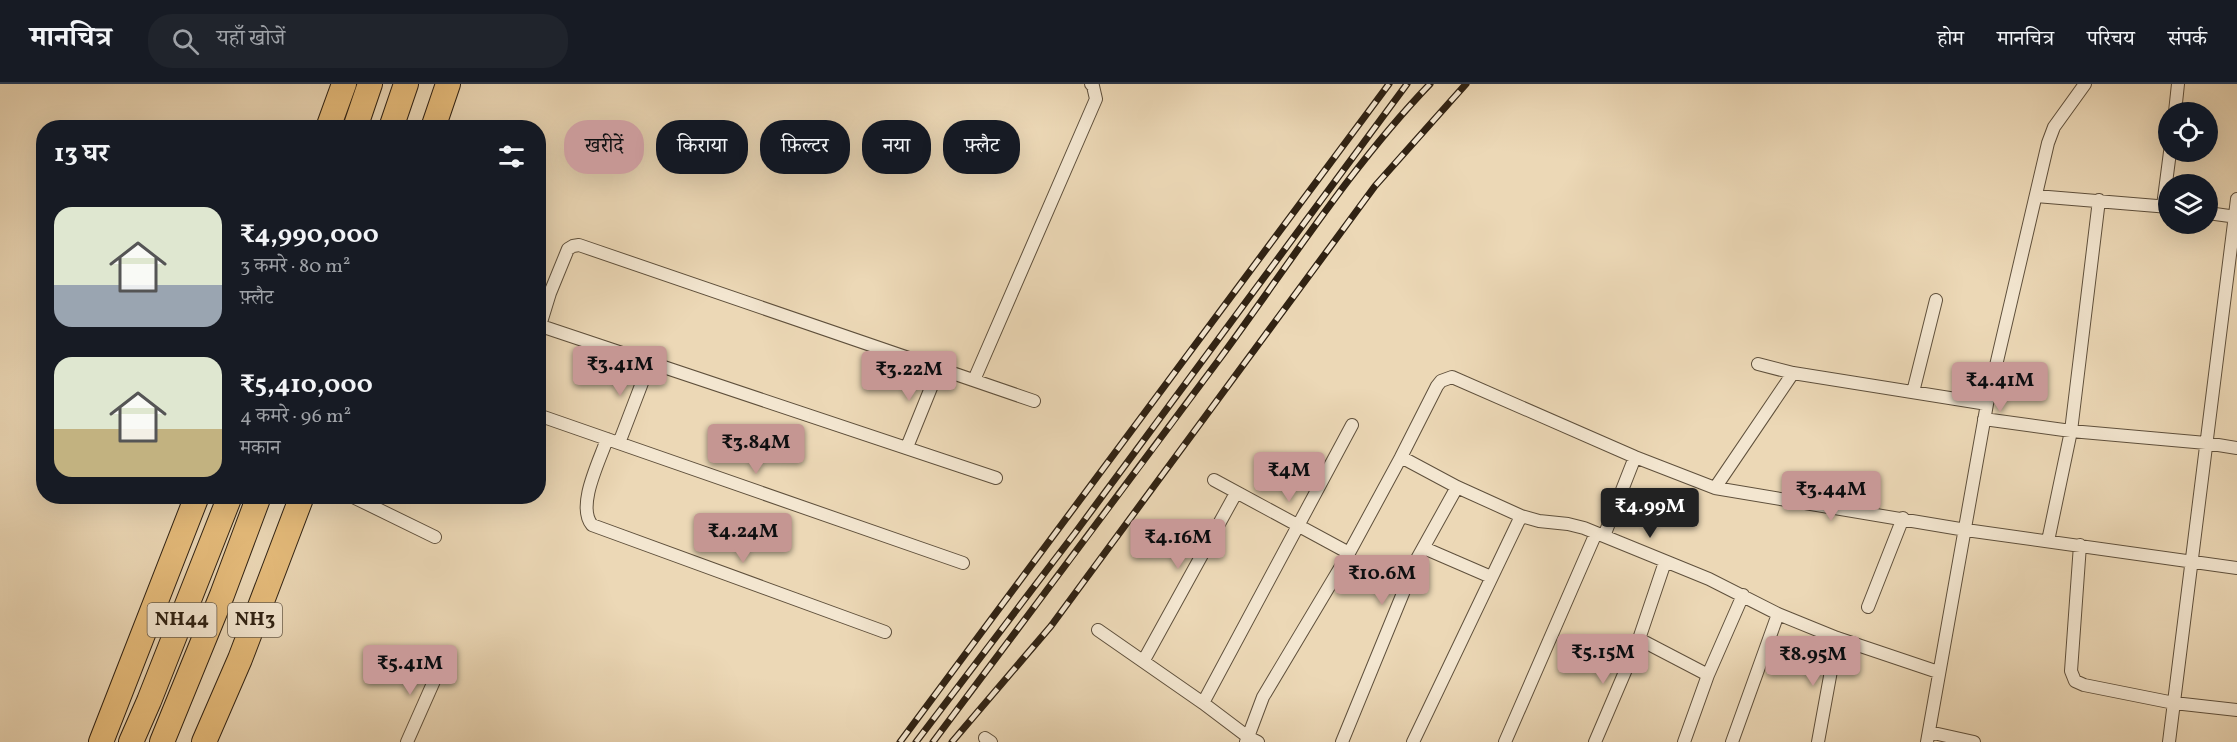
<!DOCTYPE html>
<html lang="hi">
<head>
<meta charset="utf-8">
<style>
	body { margin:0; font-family:Vollkorn,"Noto Serif Devanagari",serif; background:#20242c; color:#f1f3f6; height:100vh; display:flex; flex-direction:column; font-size:22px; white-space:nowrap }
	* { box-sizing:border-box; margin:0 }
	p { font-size:20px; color:#9ea1a6 }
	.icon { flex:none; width:33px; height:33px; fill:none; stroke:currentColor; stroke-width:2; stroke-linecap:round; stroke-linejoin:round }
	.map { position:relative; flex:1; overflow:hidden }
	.details { position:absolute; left:36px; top:36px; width:510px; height:384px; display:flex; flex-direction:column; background:#171b24; border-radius:24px; box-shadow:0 6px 24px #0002 }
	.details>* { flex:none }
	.guide { position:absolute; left:564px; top:36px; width:570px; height:54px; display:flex; gap:12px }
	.controls { position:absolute; left:2158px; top:18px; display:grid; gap:12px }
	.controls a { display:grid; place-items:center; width:60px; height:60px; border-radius:50%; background:#171b24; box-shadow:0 6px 24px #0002; font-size:30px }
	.price { position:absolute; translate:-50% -51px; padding:0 14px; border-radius:6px; background:#c59692; color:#111; font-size:20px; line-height:39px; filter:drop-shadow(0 2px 3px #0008) }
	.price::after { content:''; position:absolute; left:50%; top:36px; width:18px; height:14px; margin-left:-9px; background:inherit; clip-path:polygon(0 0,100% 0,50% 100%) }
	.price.current { background:#222; color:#fff }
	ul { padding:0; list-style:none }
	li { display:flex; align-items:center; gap:18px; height:150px; padding:0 18px }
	li span { display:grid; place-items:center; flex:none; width:168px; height:120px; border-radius:18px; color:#555 }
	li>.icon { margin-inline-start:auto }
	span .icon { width:72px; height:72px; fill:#fffc; stroke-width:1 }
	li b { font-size:26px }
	h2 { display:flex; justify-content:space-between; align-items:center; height:72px; padding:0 18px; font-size:26px }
	.tag { padding:0 21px; border-radius:24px; background:#171b24; box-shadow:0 6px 24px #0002; font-size:21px; line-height:54px }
	.tag.current { background:#c59692; color:#111 }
	header { display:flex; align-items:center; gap:36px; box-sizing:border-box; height:84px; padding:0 30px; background:#171b24; border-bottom:2px solid #363941 }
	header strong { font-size:28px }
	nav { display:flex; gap:33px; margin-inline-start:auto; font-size:21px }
	.search { width:420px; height:54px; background:#20242c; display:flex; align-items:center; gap:15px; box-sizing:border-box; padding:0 21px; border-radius:24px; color:#9ea1a6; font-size:22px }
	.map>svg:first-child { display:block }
</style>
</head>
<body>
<header>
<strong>मानचित्र</strong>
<div class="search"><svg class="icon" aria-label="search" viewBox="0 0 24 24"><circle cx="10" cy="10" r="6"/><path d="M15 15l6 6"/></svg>यहाँ खोजें</div>
<nav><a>होम</a><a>मानचित्र</a><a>परिचय</a><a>संपर्क</a></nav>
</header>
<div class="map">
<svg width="2237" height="658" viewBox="0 0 2237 658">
	<rect width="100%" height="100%" fill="#ecd8b6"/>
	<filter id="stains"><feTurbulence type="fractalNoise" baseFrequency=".00333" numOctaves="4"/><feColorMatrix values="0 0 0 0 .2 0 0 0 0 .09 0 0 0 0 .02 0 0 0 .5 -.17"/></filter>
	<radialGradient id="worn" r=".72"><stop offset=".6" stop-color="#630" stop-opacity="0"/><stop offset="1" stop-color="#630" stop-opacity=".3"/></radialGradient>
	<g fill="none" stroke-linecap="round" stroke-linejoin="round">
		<defs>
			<path id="street" d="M2175,28L2178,0
				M2036,112L2169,123
				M2163,122L2170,68
				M2208,129L2237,133
				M541,242L996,394
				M538,248L550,209L568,165L573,162L579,161L1034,317
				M1758,280L1793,289L1987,320
				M974,296L1096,15L1093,2L1091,0
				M1913,308L1936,216
				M538,331L963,479
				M1984,335L2071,347L2206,359L2237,364
				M607,355C600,376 576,422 592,441L885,548
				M619,359L650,278
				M907,363L939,284
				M1214,396L1349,469
				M1715,404L1793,289
				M351,412L435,453
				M1604,452L1635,373
				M2048,457L2071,347L2099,116
				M2080,461L2071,587L2075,597L2084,601L2174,619L2237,626
				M1424,464L1491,493
				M1665,478L1639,555L1708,591
				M1868,523L1903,434
				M1098,546L1203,619L1248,653L1246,658
				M1144,576L1236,409
				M1938,588L1837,554L1778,530L1709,495L1584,444L1568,440L1539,437L1521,432L1457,403L1401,373L1437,302L1441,297L1452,293L1635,373L1715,404L1966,446L2237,484
				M1203,619L1352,341
				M1929,648L1974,658
				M985,654L991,658
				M407,658L442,579
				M1258,658L1248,653L1263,613L1349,469L1401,373
				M1342,658L1417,475L1457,403
				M1413,658L1521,432
				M1505,658L1596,449
				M1595,658L1639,555
				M1684,658L1708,591L1743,511
				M1732,658L1778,530
				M1818,658L1837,554
				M1927,658L1987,320L2048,59L2054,43L2085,0
				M2169,658L2237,115"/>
			<path id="highway" d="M328,44L344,0
				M355,44L370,0
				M391,44L406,0
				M433,44L448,0
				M101,658L197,412
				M131,658L149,617L230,412
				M162,658L222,511L259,412
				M204,658L240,575L302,412"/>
		</defs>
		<use href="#street" stroke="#5f503c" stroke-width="14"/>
		<use href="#highway" stroke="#302213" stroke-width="26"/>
		<use href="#street" stroke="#f3e6d0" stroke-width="12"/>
		<use href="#highway" stroke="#e6bc7b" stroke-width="24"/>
		<defs>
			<path id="rail" d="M900,658L1389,0
				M916,658L1075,449L1407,0
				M933,658C1028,531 1124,404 1218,277C1287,184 1350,83 1430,0
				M952,658L1051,542L1375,102L1466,0"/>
		</defs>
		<use href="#rail" stroke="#302213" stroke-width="7"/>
		<use href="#rail" stroke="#f3e6d0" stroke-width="4.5" stroke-dasharray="14" stroke-linecap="butt"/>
	</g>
	<g text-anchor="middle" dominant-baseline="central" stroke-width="5" stroke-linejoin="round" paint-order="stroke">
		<g fill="#f3e6d0" stroke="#6a5d4c" stroke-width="1.5">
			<rect x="147.5" y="519" width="69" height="34" rx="4.5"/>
			<rect x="228" y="519" width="54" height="34" rx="4.5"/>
		</g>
		<g font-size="20" font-weight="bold" fill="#302213">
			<text x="182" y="536">NH44</text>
			<text x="255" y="536">NH3</text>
		</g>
	</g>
	<rect width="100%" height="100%" filter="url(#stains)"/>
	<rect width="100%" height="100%" fill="url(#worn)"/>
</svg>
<div class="controls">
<a><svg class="icon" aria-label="locate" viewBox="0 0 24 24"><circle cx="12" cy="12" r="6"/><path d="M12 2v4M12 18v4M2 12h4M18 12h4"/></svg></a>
<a><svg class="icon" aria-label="layers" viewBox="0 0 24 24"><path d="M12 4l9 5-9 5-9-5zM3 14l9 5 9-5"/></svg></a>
</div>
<b class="price" style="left:620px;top:313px">₹3.41M</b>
<b class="price" style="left:909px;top:318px">₹3.22M</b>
<b class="price" style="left:2000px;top:329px">₹4.41M</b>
<b class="price" style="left:756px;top:391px">₹3.84M</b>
<b class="price" style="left:1289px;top:419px">₹4M</b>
<b class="price" style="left:1831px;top:438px">₹3.44M</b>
<b class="price current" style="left:1650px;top:455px">₹4.99M</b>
<b class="price" style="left:743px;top:480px">₹4.24M</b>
<b class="price" style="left:1178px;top:486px">₹4.16M</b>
<b class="price" style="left:1382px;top:522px">₹10.6M</b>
<b class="price" style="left:1603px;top:601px">₹5.15M</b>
<b class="price" style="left:1813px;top:603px">₹8.95M</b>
<b class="price" style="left:410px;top:612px">₹5.41M</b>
<div class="guide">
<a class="tag current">खरीदें</a>
<a class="tag">किराया</a>
<a class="tag">फ़िल्टर</a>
<a class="tag">नया</a>
<a class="tag">फ़्लैट</a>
</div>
<section class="details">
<h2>13 घर<svg class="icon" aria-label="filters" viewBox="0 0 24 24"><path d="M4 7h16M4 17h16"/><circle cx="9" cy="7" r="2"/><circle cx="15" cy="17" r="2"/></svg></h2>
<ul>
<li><span style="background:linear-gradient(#dfe7d0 65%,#9aa5b1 0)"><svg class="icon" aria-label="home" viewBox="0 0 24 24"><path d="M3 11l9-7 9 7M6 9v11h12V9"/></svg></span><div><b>₹4,990,000</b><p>3 कमरे · 80 m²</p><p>फ़्लैट</p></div></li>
<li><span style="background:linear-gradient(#dfe7d0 60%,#c2b280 0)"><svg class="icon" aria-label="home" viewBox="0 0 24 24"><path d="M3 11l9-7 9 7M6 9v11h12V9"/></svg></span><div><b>₹5,410,000</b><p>4 कमरे · 96 m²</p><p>मकान</p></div></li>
</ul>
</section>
</div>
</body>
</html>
